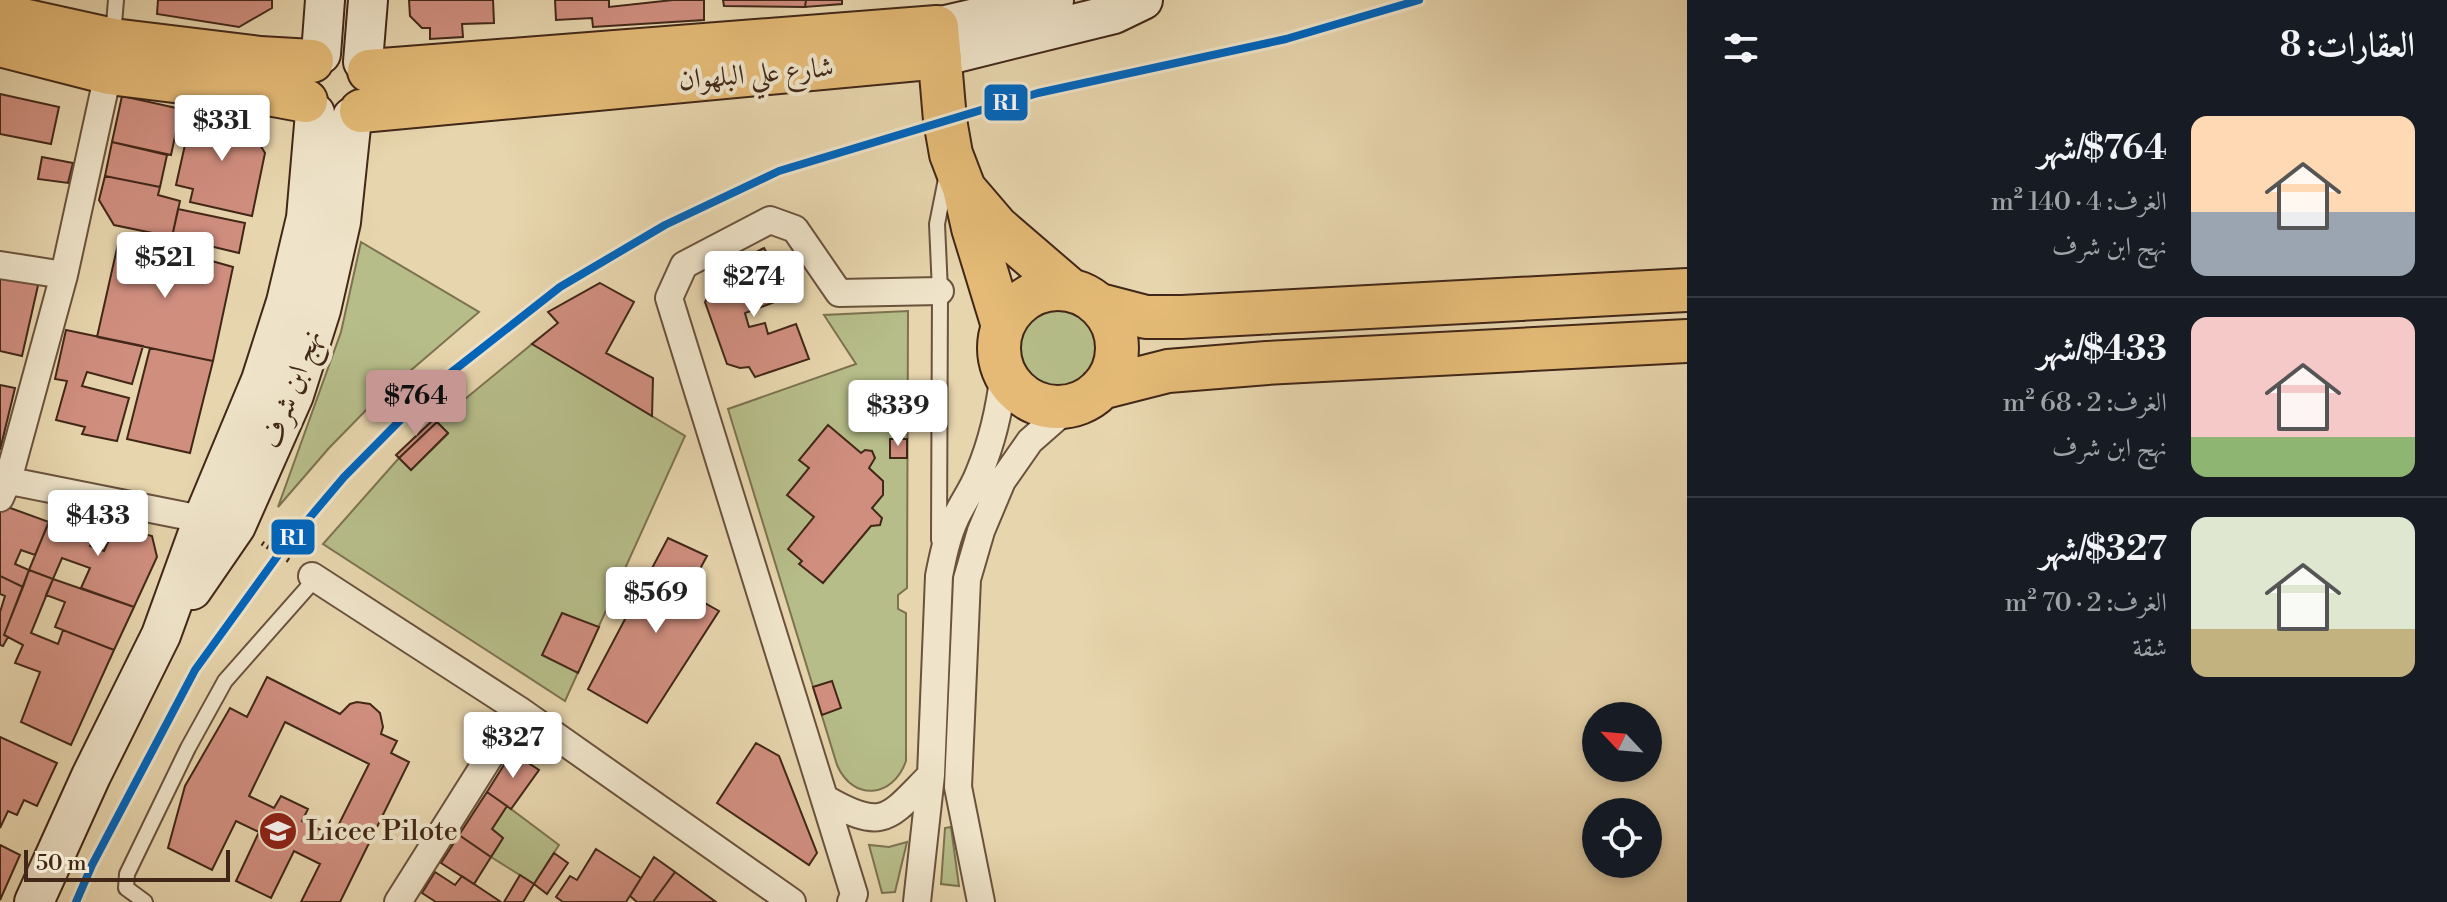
<!DOCTYPE html>
<html lang="ar">
<head>
<meta charset="utf-8">
<style>
	body { margin:0; font-family:"Libre Bodoni",Amiri,serif; background:#20242c; color:#f1f3f6; direction:rtl; height:100vh; display:flex; flex-direction:column; font-size:30px; white-space:nowrap }
	* { box-sizing:border-box; margin:0 }
	p { font-size:26px; color:#9ea1a6 }
	.icon { flex:none; width:44px; height:44px; fill:none; stroke:currentColor; stroke-width:2; stroke-linecap:round; stroke-linejoin:round }
	.map { position:relative; flex:1; overflow:hidden; direction:ltr }
	.side { display:flex; flex-direction:column; background:#171b24; width:760px }
	.side>* { flex:none }
	.needle { width:52px; rotate:296deg }
	.buttons { position:absolute; left:1582px; top:702px; display:grid; gap:16px }
	.buttons a { display:grid; place-items:center; width:80px; height:80px; border-radius:50%; background:#171b24; box-shadow:0 4px 12px #0003; font-size:40px }
	.scale { position:absolute; left:24px; bottom:20px; width:206px; box-sizing:border-box; padding-left:8px; border:4px solid #412718; border-top:0; font-size:22px; line-height:28px; white-space:nowrap; color:#412718; -webkit-text-stroke:6px #efe4ca; paint-order:stroke }
	.price { position:absolute; translate:-50% -68px; padding:0 18px; border-radius:8px; background:#fff; color:#222; font-size:26px; line-height:52px; filter:drop-shadow(0 2px 4px #0008) }
	.price::after { content:''; position:absolute; left:50%; top:48px; width:24px; height:18px; margin-left:-12px; background:inherit; clip-path:polygon(0 0,100% 0,50% 100%) }
	.price.active { background:#c59692; color:#111 }
	ul { padding:0; list-style:none }
	li { display:flex; align-items:center; gap:24px; height:200px; padding:0 32px }
	li+li { border-top:2px solid #363941 }
	li span { display:grid; place-items:center; flex:none; width:224px; height:160px; border-radius:16px; color:#555 }
	li>.icon { margin-inline-start:auto }
	span .icon { width:96px; height:96px; fill:#fffc; stroke-width:1 }
	li b { font-size:34px }
	h2 { display:flex; justify-content:space-between; align-items:center; height:96px; padding:0 32px; font-size:34px }
	main { display:flex; flex:1; min-height:0 }
	.map>svg:first-child { display:block }
</style>
</head>
<body>
<main>
<section class="side">
<h2>العقارات: 8<svg class="icon" aria-label="filters" viewBox="0 0 24 24"><path d="M4 7h16M4 17h16"/><circle cx="9" cy="7" r="2"/><circle cx="15" cy="17" r="2"/></svg></h2>
<ul>
<li><span style="background:linear-gradient(#ffd9b3 60%,#9aa5b1 0)"><svg class="icon" aria-label="home" viewBox="0 0 24 24"><path d="M3 11l9-7 9 7M6 9v11h12V9"/></svg></span><div><b>$764/شهر</b><p>الغرف: 4 · 140 m²</p><p>نهج ابن شرف</p></div></li>
<li><span style="background:linear-gradient(#f6c9c9 75%,#8fb573 0)"><svg class="icon" aria-label="home" viewBox="0 0 24 24"><path d="M3 11l9-7 9 7M6 9v11h12V9"/></svg></span><div><b>$433/شهر</b><p>الغرف: 2 · 68 m²</p><p>نهج ابن شرف</p></div></li>
<li><span style="background:linear-gradient(#dfe7d0 70%,#c2b280 0)"><svg class="icon" aria-label="home" viewBox="0 0 24 24"><path d="M3 11l9-7 9 7M6 9v11h12V9"/></svg></span><div><b>$327/شهر</b><p>الغرف: 2 · 70 m²</p><p>شقة</p></div></li>
</ul>
</section>
<div class="map">
<svg width="1687" height="902" viewBox="0 0 1687 902">
	<rect width="100%" height="100%" fill="#e7d5ad"/>
	<filter id="stains"><feTurbulence type="fractalNoise" baseFrequency=".0025" numOctaves="4"/><feColorMatrix values="0 0 0 0 .2 0 0 0 0 .09 0 0 0 0 .02 0 0 0 .5 -.17"/></filter>
	<radialGradient id="worn" r=".72"><stop offset=".6" stop-color="#630" stop-opacity="0"/><stop offset="1" stop-color="#630" stop-opacity=".3"/></radialGradient>
	<path fill="#b6bd89" stroke="#7c7250" stroke-width="2" d="M361,242L479,312L375,401L329,448L278,507L341,332Z
		M1008 347a47 47 0 1 1 94 0a47 47 0 1 1-94 0Z
		M908,311L907,588L898,595V609L906,613V761C893,798 853,802 837,765L728,409L856,364L824,315Z
		M532,344L685,436L565,701L323,544L399,458L411,470L448,434L437,422Z
		M507,806L559,845L534,884L491,857L503,838L492,829Z
		M951,827L959,886L941,884L945,828Z
		M907,842L895,892L882,893L869,845L889,847Z"/>
	<path fill="#d08e7f" stroke="#412718" stroke-width="2" fill-rule="evenodd" d="M158,0H272V8L239,27L157,14Z
		M409,0H493L494,23L462,24L463,37L430,39V28H422L410,16Z
		M555,0H609V7L673,0H704V20L593,27L592,18L556,20Z
		M723,0H806L805,7L724,6Z
		M806,0H842V4L805,7Z
		M0,94L59,107L51,144L0,134Z
		M122,96L181,109L171,155L112,142Z
		M193,109L245,120L265,153L252,216L190,202L193,189L176,185Z
		M112,142L167,155L160,187L105,176Z
		M42,157L73,163L68,183L38,179Z
		M105,176L160,187L158,195L180,201L172,237L114,225L99,200Z
		M178,209L245,223L239,253L172,237Z
		M120,235L233,267L213,361L97,337Z
		M764,248L791,296L745,313L749,327L765,323L768,334L796,324L809,359L755,377L749,367L740,368L727,364L705,302L714,285L746,275L737,262Z
		M0,275L39,281L22,356L0,351Z
		M600,283L634,302L606,353L653,378L652,416L532,344L558,323L548,312Z
		M66,330L143,346L132,384L87,372L82,386L129,398L117,441L82,434L85,427L56,420L67,381L55,379Z
		M150,348L213,361L190,453L127,439Z
		M0,385L15,388L0,450Z
		M434,419L437,422L399,458L396,455Z
		M437,422L448,433L411,470L399,458Z
		M828,425L861,453L865,450L872,451L875,458L869,468L883,481V495L872,508L882,518L880,525L871,526L823,583L799,564L802,561L788,549L814,517L787,495L809,468L799,460Z
		M890,439H907V458H890Z
		M2,505L49,522L35,555L21,550L15,564L29,570L23,587L0,576V510Z
		M52,514L100,524L90,546L104,551L115,527L152,536L157,557L134,607L81,588L90,568L62,558L53,579L29,570Z
		M668,538L707,556L687,593L719,611L647,723L588,689Z
		M29,570L53,579L31,633L58,644L63,630L114,650L71,745L21,722L40,672L15,663L23,645L4,635Z
		M0,576L23,587L4,635L8,637L3,646L0,645V612L5,596L0,594Z
		M53,579L134,607L114,650L55,627L65,602L46,595Z
		M562,613L599,627L578,673L542,655Z
		M267,677L340,714L350,704L357,702L370,704L380,713L383,727L381,734L397,741L391,753L409,762L340,902H301L320,864L294,851L271,898L236,881L259,832L236,821L212,870L168,848L185,786L230,708L247,717ZM285,722L369,764L333,836L302,821L308,809L281,796L274,808L249,796Z
		M832,681L841,708L822,715L813,687Z
		M0,737L57,763L37,806L24,800L17,815L8,811L0,828Z
		M756,743L779,756L817,853L809,865L717,803Z
		M512,752L539,770L511,809L487,792Z
		M487,792L507,806L492,829L503,838L491,857L459,835Z
		M459,835L491,857L474,884L441,863Z
		M0,845L20,855L0,900Z
		M596,849L641,878L626,902H563L556,897L570,876L577,880Z
		M554,853L568,863L547,894L534,884Z
		M654,857L675,872L653,902H637L630,896Z
		M435,872L455,885L462,876L501,902H436L422,893Z
		M675,872L716,902H653Z
		M520,875L534,884L523,902H504Z"/>
	<g fill="none" stroke-linecap="round" stroke-linejoin="round">
		<defs>
			<path id="lane" d="M113,36L116,0
				M939,540L940,291L937,224L947,174
				M145,902L126,888L127,874L188,748L225,681L316,578"/>
			<path id="street" d="M0,265L64,275
				M0,479L216,522
				M0,498L8,480L64,275L111,60
				M312,576L519,710L792,902
				M826,799C885,833 889,817 931,775
				M398,902L519,710
				M851,902L854,894L669,298L684,265L770,220L795,229L839,293L940,291
				M917,902L931,775L939,576C943,556 947,536 956,517C963,502 973,489 979,473C993,440 1000,408 1004,372
				M981,902L958,787L967,579L981,531L1002,481L1030,441L1071,405"/>
			<path id="secondary" d="M937,27L1054,0
				M321,54L325,0
				M940,57L1114,14L1143,0
				M363,62L368,0
				M192,590L236,526L294,395L321,310L341,222L352,117
				M34,902L91,776L161,635L203,519L261,380L286,302L306,218L315,113"/>
			<path id="primary" d="M0,15L113,40L260,58L312,61
				M0,45L109,73L247,90L306,101
				M369,71L937,27L945,120L951,154L964,188L973,228L1003,326
				M361,111L940,57
				M967,192L997,227L1069,289
				M999 348a59 59 0 1 1 118 0a59 59 0 1 1-118 0Z
				M1100,305L1146,317H1182L1687,290
				M1101,388L1168,371L1267,363L1687,341"/>
		</defs>
		<use href="#lane" stroke="#6a523d" stroke-width="18"/>
		<use href="#street" stroke="#6a523d" stroke-width="30"/>
		<use href="#secondary" stroke="#412718" stroke-width="42"/>
		<use href="#primary" stroke="#412718" stroke-width="46"/>
		<path stroke="#412718" stroke-width="5" stroke-dasharray="2 4" stroke-linecap="butt" d="M262,543L291,562"/>
		<use href="#lane" stroke="#efe4ca" stroke-width="14"/>
		<use href="#street" stroke="#efe4ca" stroke-width="26"/>
		<use href="#secondary" stroke="#efe4ca" stroke-width="38"/>
		<use href="#primary" stroke="#e4ba76" stroke-width="42"/>
		<defs>
			<path id="rail-1" d="M76,902L92,865L195,670L279,554L344,477L434,386L560,287L665,225L779,171L1038,93L1286,39L1419,0"/>
		</defs>
		<use href="#rail-1" stroke="#efe4ca" stroke-width="14"/>
		<use href="#rail-1" stroke="#0065bd" stroke-width="8"/>
	</g>
	<defs>
		<symbol id="university-disc" viewBox="-11 -11 22 22"><circle r="9.5" fill="#8f2418" stroke="#efe4ca"/><path d="M0-5L7-2L0 1L-7-2ZM-4 1L0 2.5L4 1V4Q0 6-4 4Z" fill="#fff"/></symbol>
	</defs>
	<g fill-rule="evenodd">
		<use href="#university-disc" x="256" y="809" width="44" height="44"/>
	</g>
	<g text-anchor="middle" dominant-baseline="central" stroke-width="8" stroke-linejoin="round" paint-order="stroke">
		<g font-size="28" fill="#412718" stroke="#efe4ca">
			<text transform="translate(756 74) rotate(-5)">شارع علي البلهوان</text>
			<text transform="translate(292 389) rotate(-70)">نهج ابن شرف</text>
		</g>
		<g font-size="28" fill="#412718" stroke="#efe4ca" text-anchor="start">
			<text x="306" y="831">Licee Pilote</text>
		</g>
	</g>
	<g stroke="#efe4ca" stroke-width="3">
		<rect x="983" y="83" width="46" height="39" rx="8" fill="#0065bd"/>
		<rect x="270" y="518" width="46" height="38" rx="8" fill="#0065bd"/>
	</g>
	<g font-size="22" text-anchor="middle" font-weight="bold" fill="#fff">
		<text x="1006" y="110">R1</text>
		<text x="293" y="545">R1</text>
	</g>
	<rect width="100%" height="100%" filter="url(#stains)"/>
	<rect width="100%" height="100%" fill="url(#worn)"/>
</svg>
<div class="buttons">
<a><svg class="needle" viewBox="-14 -14 28 28"><path d="M0-13l5 13h-10z" fill="#e53935"/><path d="M0 13l5-13h-10z" fill="#9ea1a6"/></svg></a>
<a><svg class="icon" aria-label="locate" viewBox="0 0 24 24"><circle cx="12" cy="12" r="6"/><path d="M12 2v4M12 18v4M2 12h4M18 12h4"/></svg></a>
</div>
<div class="scale">50 m</div>
<b class="price" style="left:222px;top:163px">$331</b>
<b class="price" style="left:165px;top:300px">$521</b>
<b class="price" style="left:754px;top:319px">$274</b>
<b class="price active" style="left:416px;top:438px">$764</b>
<b class="price" style="left:898px;top:448px">$339</b>
<b class="price" style="left:98px;top:558px">$433</b>
<b class="price" style="left:656px;top:635px">$569</b>
<b class="price" style="left:513px;top:780px">$327</b>
</div>
</main>
</body>
</html>
